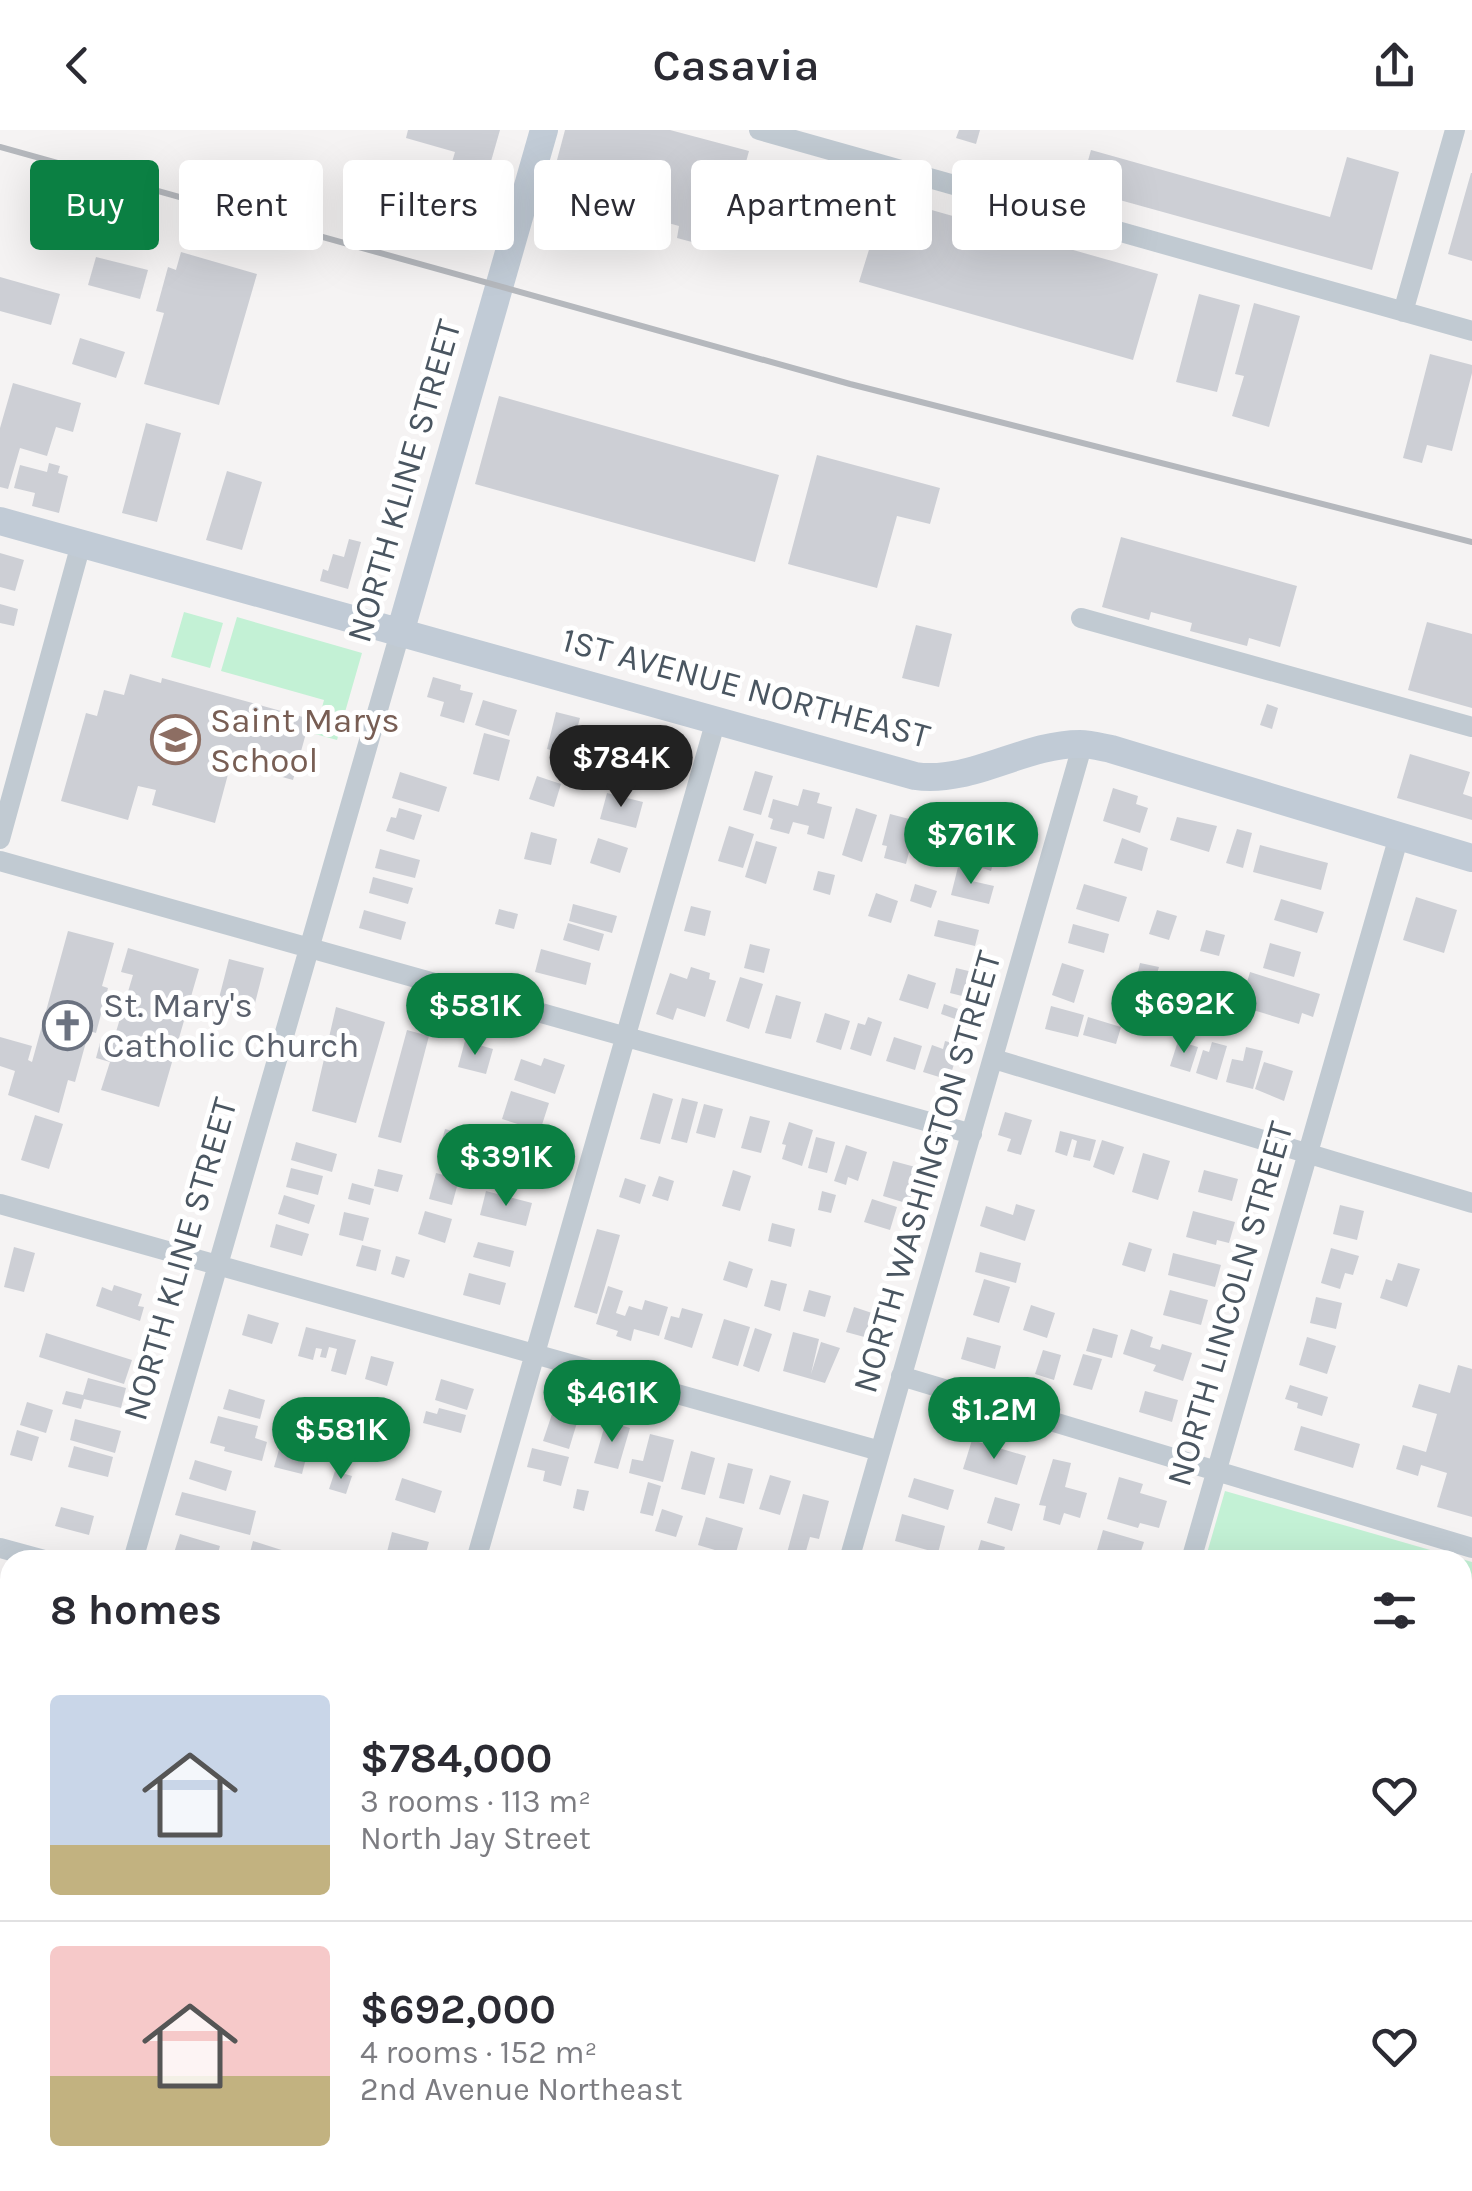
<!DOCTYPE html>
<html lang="en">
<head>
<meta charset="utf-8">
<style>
	body { margin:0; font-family:Karla,sans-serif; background:#f2f2f3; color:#2b2b33; height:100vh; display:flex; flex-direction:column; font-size:38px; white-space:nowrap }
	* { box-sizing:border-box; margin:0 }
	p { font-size:32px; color:#7c7c81 }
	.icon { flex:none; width:55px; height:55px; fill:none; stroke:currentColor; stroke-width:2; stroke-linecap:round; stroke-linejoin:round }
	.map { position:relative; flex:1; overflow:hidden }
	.sheet { position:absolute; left:0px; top:1420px; width:1472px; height:642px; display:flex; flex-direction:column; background:#fff; border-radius:30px 30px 0 0; box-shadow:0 10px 40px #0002 }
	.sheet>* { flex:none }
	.hud { position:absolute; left:30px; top:30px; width:1412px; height:90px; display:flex; gap:20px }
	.price { position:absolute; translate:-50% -85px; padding:0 22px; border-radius:35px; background:#0b8043; color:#fff; font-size:32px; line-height:65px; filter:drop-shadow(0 2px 5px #0008) }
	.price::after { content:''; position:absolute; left:50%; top:60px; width:30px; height:22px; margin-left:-15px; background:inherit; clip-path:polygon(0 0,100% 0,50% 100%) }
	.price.active { background:#222; color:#fff }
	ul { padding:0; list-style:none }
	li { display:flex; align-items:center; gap:30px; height:250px; padding:0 50px }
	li+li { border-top:2px solid #e1e1e2 }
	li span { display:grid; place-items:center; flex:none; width:280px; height:200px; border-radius:10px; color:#555 }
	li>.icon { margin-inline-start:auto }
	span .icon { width:120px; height:120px; fill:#fffc; stroke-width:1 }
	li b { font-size:42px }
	h2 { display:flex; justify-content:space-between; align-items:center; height:120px; padding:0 50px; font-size:42px }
	.pill { padding:0 35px; border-radius:10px; background:#fff; box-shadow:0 10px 40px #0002; font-size:35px; line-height:90px }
	.pill.active { background:#0b8043; color:#fff }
	header { display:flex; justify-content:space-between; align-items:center; height:130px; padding:0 50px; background:#fff; font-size:45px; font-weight:600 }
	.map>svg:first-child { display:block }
</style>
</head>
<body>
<header><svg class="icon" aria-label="back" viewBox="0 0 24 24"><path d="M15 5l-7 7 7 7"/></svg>Casavia<svg class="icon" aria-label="share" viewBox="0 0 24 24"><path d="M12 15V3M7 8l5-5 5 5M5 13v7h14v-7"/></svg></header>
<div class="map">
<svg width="1472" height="2061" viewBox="0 0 1472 2061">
	<rect width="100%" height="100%" fill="#f5f3f3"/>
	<path fill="#c3f1d5" d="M184,482L223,493L210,538L171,527Z
		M237,487L362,523L337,610L315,604L324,570L221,541Z
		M1225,1361L1472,1432V1579L1463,1612L1462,1430H1205Z"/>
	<path fill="#cdcfd5" d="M408,0H500L481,66L445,56L455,22L406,8Z
		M565,0H670L749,21L722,120L677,108L679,96L549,60Z
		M959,0H980L976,14L956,8Z
		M1091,20L1330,87L1347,27L1399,42L1372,140L1080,59Z
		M1471,43H1472V131L1448,124Z
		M854,58L1158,144L1133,230L859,152L872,110L841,101Z
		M181,122L257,144L219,275L144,254L164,183L156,181L168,137L176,140Z
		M96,127L148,140L140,169L88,155Z
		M0,147L60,164L51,195L0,181Z
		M1199,164L1240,175L1217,262L1176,252Z
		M1254,173L1300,186L1269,297L1232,286L1244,246L1235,244Z
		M80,208L125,222L116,248L72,234Z
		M1430,224L1472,235V243L1452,321L1427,315L1422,333L1403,328Z
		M13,253L81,273L73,302L56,297L47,326L20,318L8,359L0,357V298Z
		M499,266L779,345L755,432L475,354Z
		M146,293L181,303L157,392L122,383Z
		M817,325L940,358L930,394L897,386L877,458L788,434Z
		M49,333L60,336L58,343L68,346L59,383L32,376L35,363L14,358L20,335L47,342Z
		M227,341L262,352L242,420L206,410Z
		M1121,407L1297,456L1280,517L1249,508L1247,516L1190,501L1192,493L1151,482L1149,490L1102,477Z
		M349,409L361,412L348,459L320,451L323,439L328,441L333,424L344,427Z
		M0,423L24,430L15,461L0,457Z
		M0,474L18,479L14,496L0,493Z
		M1427,492L1472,504V578L1408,560Z
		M916,495L952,504L939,557L902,548Z
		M130,544L161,553L162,548L310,589L293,650L231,633L215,693L152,675L156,660L138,656L128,690L61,671L86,583L97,586L104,560L124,565Z
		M433,547L461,555L460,560L473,563L464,593L440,586L444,572L427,567Z
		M483,570L517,580L509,606L475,595Z
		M1267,574L1278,578L1272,599L1260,595Z
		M556,582L580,588L570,625L547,619Z
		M484,603L510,610L499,651L473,644Z
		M614,613L660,628L652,654L628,646L623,662L601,655Z
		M1410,624L1470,642L1463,664L1472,667V690L1397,668Z
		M755,641L773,646L761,685L743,680Z
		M400,642L447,657L439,682L392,668Z
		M537,646L561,654L554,677L529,669Z
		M1113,658L1138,666L1136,674L1148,678L1140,703L1103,691Z
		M803,659L820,663L817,673L832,677L824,709L807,704L809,696L793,692L789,704L770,699L773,689L768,687L773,669L798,676Z
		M607,663L643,672L636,698L600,689Z
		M399,678L422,685L414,710L386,701L391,687L396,688Z
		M856,678L877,685L862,732L842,725Z
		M890,684L917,691L906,734L884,728L887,716L882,715Z
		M1177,687L1217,696L1209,722L1170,710Z
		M729,696L754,704L743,738L718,731Z
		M1237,699L1252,703L1243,738L1226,733Z
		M531,702L557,709L551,735L524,729Z
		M964,705L998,715L991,741L956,729Z
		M598,708L628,718L620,743L590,733Z
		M1122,708L1148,718L1142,741L1114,733Z
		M756,711L777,717L766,754L745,747Z
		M1260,715L1328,733L1321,760L1253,742Z
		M380,719L420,730L415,748L375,738Z
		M958,737L974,741L972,751L994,756L989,774L951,765Z
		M818,741L835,745L830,765L813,760Z
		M373,747L413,758L408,774L369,763Z
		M915,754L937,761L931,778L910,771Z
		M1084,754L1127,767L1119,792L1076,779Z
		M876,763L898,771L891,793L868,786Z
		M1416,767L1457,780L1444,823L1403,810Z
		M1281,769L1324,782L1317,803L1274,790Z
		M573,774L617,786L612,803L569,791Z
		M691,776L711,781L705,806L684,801Z
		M499,779L518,784L514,799L495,794Z
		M364,780L406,792L401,810L359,798Z
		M1157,780L1177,786L1169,810L1149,804Z
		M938,790L979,800L975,816L934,806Z
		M568,793L604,804L599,821L563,810Z
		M1073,794L1109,804L1104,823L1068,813Z
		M1206,800L1225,805L1219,826L1200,821Z
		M68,801L114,813L102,856L108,858L96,903L89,901L75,952L68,950L59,983L8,965L15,941L0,936V907L32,916L28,930L32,932Z
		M1270,813L1301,822L1294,847L1263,838Z
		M750,814L770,819L764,843L744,838Z
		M128,818L199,839L159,977L101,960L110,932L96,928L101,909L113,912L133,845L121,842Z
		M541,819L591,833L586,855L535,842Z
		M229,829L264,838L253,881L218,872Z
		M1062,833L1084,840L1074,873L1052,865Z
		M1140,833L1159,837L1155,850L1137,845Z
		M691,837L710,843L709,849L716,851L705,887L677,878L673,890L656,884L670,843L687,849Z
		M956,838L981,844L974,869L950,863Z
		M1250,842L1320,864L1313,887L1302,883L1299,894L1240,876Z
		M908,844L936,853L928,879L899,870Z
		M740,847L763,854L749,899L726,891Z
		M776,865L801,872L791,909L765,903Z
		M944,874L964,881L961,891L941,884Z
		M1051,876L1084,885L1078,907L1045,899Z
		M336,877L385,892L356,993L312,981Z
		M825,883L850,891L841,920L816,912Z
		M868,887L882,892L871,926L850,919L858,893L865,895Z
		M1088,887L1121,897L1116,914L1083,905Z
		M407,900L429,906L401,1013L378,1007Z
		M894,907L922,916L915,940L886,931Z
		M465,911L493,919L486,944L458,937Z
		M945,911L960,915L949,950L923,942L932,915L943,919Z
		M1178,911L1198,917L1190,942L1170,936Z
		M1212,912L1227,916L1217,950L1196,943L1203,920L1209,922Z
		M1246,917L1263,921L1253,959L1226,952L1232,929L1243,931Z
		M544,928L565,935L555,964L514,950L521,929L541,936Z
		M1264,932L1293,941L1284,971L1255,959Z
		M511,961L549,973L540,1001L502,989Z
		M653,963L673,969L660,1014L640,1009Z
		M682,968L698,972L687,1013L671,1009Z
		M704,974L723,979L715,1008L696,1003Z
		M1005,982L1032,990L1021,1025L1007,1021L1011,1009L998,1005Z
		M35,985L63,994L49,1039L21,1030Z
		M750,986L770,991L761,1023L741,1018Z
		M789,992L813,1000L802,1036L782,1029L786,1015L782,1014Z
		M445,999L472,1006L465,1032L438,1025Z
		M1060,1001L1096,1010L1090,1031L1073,1027L1077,1011L1072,1009L1067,1026L1055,1022Z
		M816,1007L835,1012L827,1043L808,1038Z
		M507,1010L520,1014L517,1024L537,1029L530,1053L498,1043Z
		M1102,1010L1124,1017L1114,1045L1093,1037Z
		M296,1012L337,1024L332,1042L291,1030Z
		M846,1015L867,1022L858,1051L848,1047L846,1055L834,1051Z
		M1143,1023L1170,1031L1158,1070L1132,1062Z
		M893,1031L919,1038L909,1074L883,1066Z
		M291,1038L323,1046L318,1065L286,1057Z
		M378,1039L403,1045L398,1062L374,1056Z
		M733,1040L751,1046L740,1081L722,1076Z
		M1204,1040L1238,1049L1232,1071L1198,1062Z
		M436,1043L459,1049L452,1075L429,1069Z
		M659,1046L674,1051L668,1071L652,1066Z
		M625,1048L646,1055L640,1074L619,1067Z
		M352,1053L374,1059L370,1075L348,1069Z
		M486,1061L532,1073L526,1096L480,1085Z
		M822,1061L836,1065L831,1083L818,1080Z
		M284,1065L315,1075L309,1094L278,1084Z
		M872,1069L897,1077L890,1100L864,1092Z
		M1016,1074L1035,1080L1025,1111L980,1096L986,1076L1013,1085Z
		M1340,1075L1364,1081L1357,1110L1333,1104Z
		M425,1081L452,1089L445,1113L418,1104Z
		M1193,1081L1235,1092L1229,1113L1217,1110L1216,1115L1186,1107Z
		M344,1082L369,1088L363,1111L339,1105Z
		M772,1093L795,1099L791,1117L768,1111Z
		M276,1094L309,1104L302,1126L270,1117Z
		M597,1099L620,1105L597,1184L574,1177Z
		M478,1112L514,1121L510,1137L473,1127Z
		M1129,1112L1152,1119L1145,1142L1122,1135Z
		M362,1115L381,1120L376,1141L356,1136Z
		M14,1117L35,1123L24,1162L4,1157Z
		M1331,1118L1359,1126L1353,1145L1345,1143L1340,1159L1321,1153Z
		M980,1122L1021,1133L1016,1153L975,1142Z
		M1173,1123L1221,1135L1215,1157L1168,1145Z
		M396,1126L410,1130L404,1148L391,1144Z
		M729,1131L753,1139L747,1158L723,1150Z
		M1398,1133L1420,1139L1407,1177L1380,1168L1386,1149L1392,1151Z
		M469,1143L506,1153L500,1175L463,1165Z
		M984,1149L1010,1157L999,1193L973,1185Z
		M771,1150L787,1154L780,1181L764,1176Z
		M114,1155L142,1164L138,1176L144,1177L140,1191L96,1176L102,1157L112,1161Z
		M608,1156L623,1161L616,1183L625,1186L629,1176L642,1180L645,1170L668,1177L659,1206L634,1199L631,1211L616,1206L618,1201L596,1194Z
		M809,1160L831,1166L825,1187L803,1181Z
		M1170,1160L1208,1170L1201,1195L1163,1185Z
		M1316,1167L1342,1173L1336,1199L1310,1193Z
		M1031,1175L1055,1183L1047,1208L1023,1200Z
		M854,1177L875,1184L868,1208L846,1202Z
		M682,1178L703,1184L692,1218L664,1209L671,1186L679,1188Z
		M248,1184L279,1193L272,1214L242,1205Z
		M724,1189L750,1197L738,1236L712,1228Z
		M306,1197L356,1210L346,1245L331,1241L337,1219L329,1217L326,1228L320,1227L322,1219L316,1218L313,1230L298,1226Z
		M755,1198L772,1204L759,1242L743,1236Z
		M1093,1198L1118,1205L1112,1228L1086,1221Z
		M1131,1199L1153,1207L1150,1217L1160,1220L1162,1214L1192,1223L1183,1251L1153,1241L1156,1235L1123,1224Z
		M793,1202L819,1209L811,1244L821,1212L840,1218L825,1253L783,1241Z
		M46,1203L132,1230L124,1254L39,1227Z
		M967,1207L1001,1216L995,1239L961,1229Z
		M1307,1207L1336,1216L1327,1244L1299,1235Z
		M1043,1220L1061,1225L1054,1250L1035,1244Z
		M1083,1224L1102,1229L1092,1260L1073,1255Z
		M371,1226L394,1232L387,1256L365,1249Z
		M1458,1235L1472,1239V1387L1437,1377L1447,1343L1421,1335L1418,1346L1396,1339L1403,1315L1426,1322L1437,1284L1412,1277L1419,1254L1450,1263Z
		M88,1248L126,1258L121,1278L84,1269L81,1279L62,1274L66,1261L83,1265Z
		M441,1249L474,1259L467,1280L435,1270Z
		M1290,1255L1328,1267L1322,1286L1297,1278L1298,1273L1285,1269Z
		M229,1259L265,1270L260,1289L223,1279Z
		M1145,1261L1178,1270L1172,1292L1139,1282Z
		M27,1272L53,1280L46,1303L20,1295Z
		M439,1278L466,1285L461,1303L423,1293L426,1281L437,1284Z
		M554,1278L579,1286L569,1319L543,1311Z
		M218,1286L258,1296L255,1308L267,1312L262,1331L224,1321L225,1317L210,1313Z
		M75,1289L121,1301L115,1323L70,1310Z
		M606,1291L630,1298L618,1339L594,1333Z
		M1301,1296L1360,1314L1353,1338L1294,1320Z
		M17,1300L39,1307L32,1331L10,1325Z
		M650,1304L674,1310L663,1352L629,1343L632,1329L643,1331Z
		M282,1309L309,1316L302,1344L274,1337Z
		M972,1310L1026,1326L1017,1355L963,1339Z
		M74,1316L113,1327L108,1347L68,1337Z
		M532,1318L569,1327L561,1356L543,1351L545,1341L527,1337Z
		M691,1321L715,1328L705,1365L681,1359Z
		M1053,1329L1071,1333L1065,1357L1087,1363L1080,1388L1064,1383L1060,1395L1043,1390L1046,1376L1039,1375Z
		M195,1330L232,1341L226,1361L189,1349Z
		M728,1333L753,1339L744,1374L719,1368Z
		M335,1341L352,1346L346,1364L329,1359Z
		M770,1345L791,1351L780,1385L759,1379Z
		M1119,1347L1143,1354L1140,1363L1167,1371L1159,1398L1140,1393L1138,1398L1107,1389Z
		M402,1348L442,1361L435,1383L395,1370Z
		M914,1348L954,1360L948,1380L908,1367Z
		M648,1352L661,1356L653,1386L640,1383Z
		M577,1359L589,1361L584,1381L573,1378Z
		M182,1362L256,1381L250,1405L175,1385Z
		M803,1364L829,1371L819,1409L810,1407L804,1428L787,1423Z
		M995,1367L1020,1374L1012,1401L987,1393Z
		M61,1377L94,1386L89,1405L55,1396Z
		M662,1379L683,1386L676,1407L655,1401Z
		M902,1384L945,1396L938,1423L895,1411Z
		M706,1387L743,1398L735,1426L698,1415Z
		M1103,1400L1144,1412L1138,1430L1095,1427Z
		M392,1402L429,1412L424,1430L387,1422Z
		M180,1404L220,1416L216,1430L172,1429Z
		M981,1410L1005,1417L1001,1430H975Z
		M253,1411L291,1423L288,1430H248Z
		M4,1462L10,1464V1495L0,1493Z
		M0,1559L10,1562V1590L0,1587Z
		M0,1614L10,1617L7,1636L0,1633Z
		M0,1654L10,1658V1679L0,1676Z
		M1462,1921L1472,1924V1953L1462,1951Z
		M1462,1968L1472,1971V2041L1462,2038Z
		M0,2036L10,2039V2052H41L38,2061H0Z
		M50,2052L65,2057L64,2061H47Z
		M214,2052H238L236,2060Z
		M328,2052H377L374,2061H352Z
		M559,2052H635L633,2061H574L557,2057Z
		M715,2052H748L746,2061H712Z
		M918,2052H957L968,2056L967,2061H916Z
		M1147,2052H1162L1166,2054L1164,2061H1145Z"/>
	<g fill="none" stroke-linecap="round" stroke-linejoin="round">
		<path stroke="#c1cad2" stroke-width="20" d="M759,0L1472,201
			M1403,182L1455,0
			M1081,488L1472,597
			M0,709L81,414
			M0,731L972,1004
			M994,929L1472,1073
			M0,1074L880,1321
			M901,1246L1472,1418
			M0,1418L44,1430
			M133,1430L400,503
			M476,1430L716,590
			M849,1430L1083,613
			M1191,1430L1399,706
			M1462,1756L1472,1759
			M0,1758L10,1760
			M0,1893L10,1858
			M1302,2052L1331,2061
			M294,2061L296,2052
			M667,2061L670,2052
			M1011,2061L1013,2052"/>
		<path stroke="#c1cbd6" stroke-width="28" d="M0,391L915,646C972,654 1023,614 1080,614C1090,614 1101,617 1111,619L1472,728
			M400,503L544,0
			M1462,1704L1472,1671
			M1360,2061L1362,2052"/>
		<path stroke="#b5b8bd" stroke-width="6" d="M0,17L850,254L1472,412"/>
	</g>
	<defs>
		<symbol id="school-ring" viewBox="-11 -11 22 22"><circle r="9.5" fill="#fff" stroke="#8d6e63" stroke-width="1.5"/><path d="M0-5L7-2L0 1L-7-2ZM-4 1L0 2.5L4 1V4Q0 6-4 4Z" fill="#8d6e63"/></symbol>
		<symbol id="church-ring" viewBox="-11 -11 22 22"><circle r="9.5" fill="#fff" stroke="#6b7280" stroke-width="1.5"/><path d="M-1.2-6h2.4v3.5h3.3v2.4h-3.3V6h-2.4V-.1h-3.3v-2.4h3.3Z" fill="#6b7280"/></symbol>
	</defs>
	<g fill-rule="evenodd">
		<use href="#school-ring" x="148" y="582" width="55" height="55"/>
		<use href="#church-ring" x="40" y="868" width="55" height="55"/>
	</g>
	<g text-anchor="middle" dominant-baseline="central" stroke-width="10" stroke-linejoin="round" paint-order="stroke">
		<g font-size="35" fill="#4a5661" stroke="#fff">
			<text transform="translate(404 351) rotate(-74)">NORTH KLINE STREET</text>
			<text transform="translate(746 558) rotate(15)">1ST AVENUE NORTHEAST</text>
			<text transform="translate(927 1042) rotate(-74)">NORTH WASHINGTON STREET</text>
			<text transform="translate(180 1129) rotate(-74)">NORTH KLINE STREET</text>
			<text transform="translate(1230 1174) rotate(-74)">NORTH LINCOLN STREET</text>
		</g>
		<g font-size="35" fill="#785e54" stroke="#fff" text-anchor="start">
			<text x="210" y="590">Saint Marys<tspan x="210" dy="40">School</tspan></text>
		</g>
		<g font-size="35" fill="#5b616d" stroke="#fff" text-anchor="start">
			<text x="103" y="875">St. Mary's<tspan x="103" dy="40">Catholic Church</tspan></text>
		</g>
	</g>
</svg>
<b class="price active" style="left:621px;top:680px">$784K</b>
<b class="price" style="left:971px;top:757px">$761K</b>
<b class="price" style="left:1184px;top:926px">$692K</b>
<b class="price" style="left:475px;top:928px">$581K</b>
<b class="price" style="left:506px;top:1079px">$391K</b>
<b class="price" style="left:612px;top:1315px">$461K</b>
<b class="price" style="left:994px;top:1332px">$1.2M</b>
<b class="price" style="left:341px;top:1352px">$581K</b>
<div class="hud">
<a class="pill active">Buy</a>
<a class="pill">Rent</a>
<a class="pill">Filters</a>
<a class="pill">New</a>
<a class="pill">Apartment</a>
<a class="pill">House</a>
</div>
<section class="sheet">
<h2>8 homes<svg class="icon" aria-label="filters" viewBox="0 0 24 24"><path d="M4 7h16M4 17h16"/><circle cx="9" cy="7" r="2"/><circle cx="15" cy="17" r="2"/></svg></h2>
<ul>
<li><span style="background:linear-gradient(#c9d6e8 75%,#c2b280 0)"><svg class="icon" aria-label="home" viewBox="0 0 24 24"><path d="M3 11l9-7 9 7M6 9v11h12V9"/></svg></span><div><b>$784,000</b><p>3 rooms · 113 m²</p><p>North Jay Street</p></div><svg class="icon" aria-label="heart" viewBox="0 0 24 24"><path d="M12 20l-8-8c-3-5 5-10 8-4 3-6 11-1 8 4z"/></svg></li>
<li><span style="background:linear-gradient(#f6c9c9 65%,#c2b280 0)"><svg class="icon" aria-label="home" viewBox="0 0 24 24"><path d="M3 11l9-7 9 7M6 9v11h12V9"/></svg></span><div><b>$692,000</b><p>4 rooms · 152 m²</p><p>2nd Avenue Northeast</p></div><svg class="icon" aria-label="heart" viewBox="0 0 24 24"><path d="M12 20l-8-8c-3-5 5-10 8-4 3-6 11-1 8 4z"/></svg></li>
</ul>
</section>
</div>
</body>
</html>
